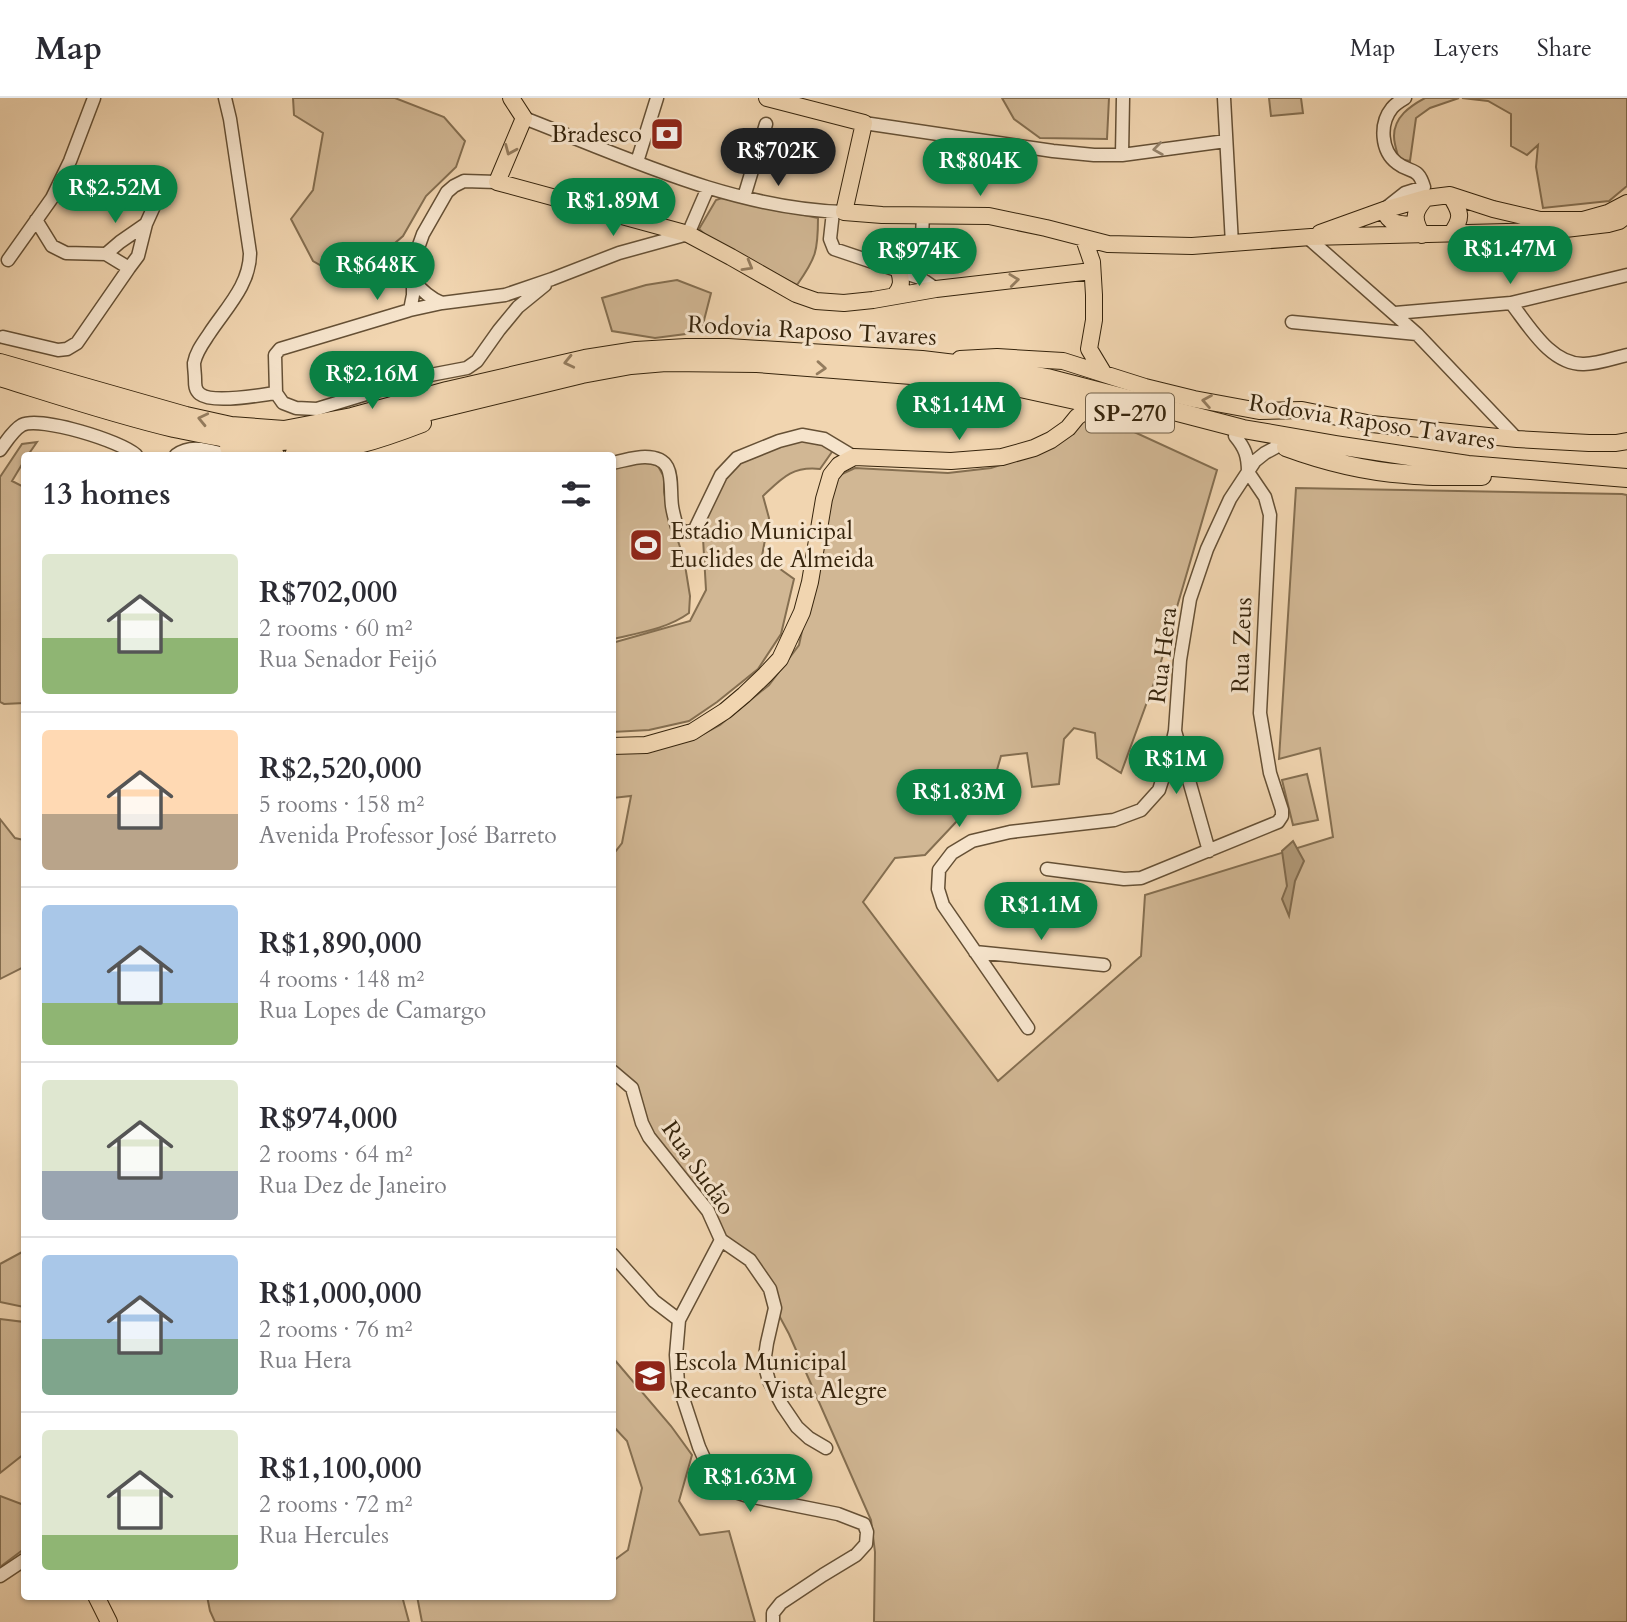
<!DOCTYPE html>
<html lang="en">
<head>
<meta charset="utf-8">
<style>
	body { margin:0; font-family:Cardo,serif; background:#f2f2f3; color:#2b2b33; height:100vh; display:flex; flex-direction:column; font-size:26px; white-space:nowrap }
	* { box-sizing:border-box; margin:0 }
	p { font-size:23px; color:#7c7c81 }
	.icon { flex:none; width:38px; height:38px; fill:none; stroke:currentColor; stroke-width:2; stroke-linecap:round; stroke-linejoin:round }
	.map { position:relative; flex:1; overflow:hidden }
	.details { position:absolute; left:21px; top:354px; width:595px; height:1148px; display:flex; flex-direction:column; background:#fff; border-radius:7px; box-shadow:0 2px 5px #0004 }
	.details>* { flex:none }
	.price { position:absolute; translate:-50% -60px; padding:0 16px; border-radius:24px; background:#0b8043; color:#fff; font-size:23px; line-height:46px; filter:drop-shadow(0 2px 4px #0008) }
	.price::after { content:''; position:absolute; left:50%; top:42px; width:21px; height:16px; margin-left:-10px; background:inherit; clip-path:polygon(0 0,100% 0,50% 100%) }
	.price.selected { background:#222; color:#fff }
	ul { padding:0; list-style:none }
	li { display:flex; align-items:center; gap:21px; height:175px; padding:0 21px }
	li+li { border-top:2px solid #e1e1e2 }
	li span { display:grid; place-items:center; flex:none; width:196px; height:140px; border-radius:7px; color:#555 }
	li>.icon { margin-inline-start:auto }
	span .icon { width:84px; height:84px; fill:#fffc; stroke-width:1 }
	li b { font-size:30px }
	h2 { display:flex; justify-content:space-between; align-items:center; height:84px; padding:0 21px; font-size:30px }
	header { display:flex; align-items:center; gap:42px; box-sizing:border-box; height:98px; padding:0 35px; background:#fff; border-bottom:2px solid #e1e1e2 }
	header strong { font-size:33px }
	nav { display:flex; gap:38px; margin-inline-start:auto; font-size:24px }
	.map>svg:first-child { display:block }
</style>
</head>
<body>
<header>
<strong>Map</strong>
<nav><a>Map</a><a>Layers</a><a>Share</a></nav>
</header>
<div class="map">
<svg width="1627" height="1524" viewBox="0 0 1627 1524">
	<rect width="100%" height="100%" fill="#f1d5b0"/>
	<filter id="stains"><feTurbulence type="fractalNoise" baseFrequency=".00286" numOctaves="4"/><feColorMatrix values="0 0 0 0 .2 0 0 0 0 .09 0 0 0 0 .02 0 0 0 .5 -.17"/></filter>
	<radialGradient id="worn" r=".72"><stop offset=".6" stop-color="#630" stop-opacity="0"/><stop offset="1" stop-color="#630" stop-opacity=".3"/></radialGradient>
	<path fill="#d1b794" stroke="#846e50" stroke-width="2" d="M293,0H395L444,19L465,43L456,69L426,98L403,138L373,164L346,182L313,163L291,121L313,92L323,35L294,17Z
		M1002,0H1109L1107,41L1040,40L1014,21Z
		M1269,0H1301L1303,15L1271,18Z
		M1425,0H1459L1430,10L1416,20L1410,63L1399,61C1397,54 1394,46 1394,38C1394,19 1410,8 1425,0Z
		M1462,0H1627V88L1609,103L1543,110L1536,69L1538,47L1527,57L1511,48V16L1488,3Z
		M722,100L818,120C818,153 816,160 797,187L711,142L699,131L716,102Z
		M677,182L711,195L701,234L655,240L612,233L602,200L646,187Z
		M1086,320L1119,327L1217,372L1158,574L1121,675L1097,660L1095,635L1074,630L1064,641L1059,686L1032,689L1027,655L1001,658L990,696L957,723L925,757L895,760L863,804L998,983L1141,858L1145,797L1333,739L1320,650L1279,661L1296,390L1622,396L1627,397V1524H874L875,1454L871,1422L789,1236L775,1210L770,1191L721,1142L649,1039L632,990L613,975L612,758L622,745L631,698L613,700V652L692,642L720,627L769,587L799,547L834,385L842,376L855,370L948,375L991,370L1019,361Z
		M803,338L834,351L820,371C792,368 782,380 763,398L769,420L762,458L794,481L781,536L758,571L717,604L689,623L649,632L613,634L612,545L690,523L706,492L702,423L708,407L738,362Z
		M37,344L28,357H24V363L12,383L24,389V605L4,606L0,604V379L22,346Z
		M643,362L658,368L664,379V394L668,413L684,461L690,498L689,515C667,531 638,535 613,541V369Z
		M1307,676L1318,722L1293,727L1282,682Z
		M0,721L15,740L24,742V869L0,881Z
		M24,1153V1209L0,1204V1166Z
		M0,1221L24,1224V1356L0,1375Z
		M613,1260L671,1328L692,1357L679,1403L700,1437L729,1433L755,1524H422L417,1498H612L613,1463L628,1452L642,1390L627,1343L613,1328Z
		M0,1398L24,1407V1451L0,1469Z
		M207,1498H402L409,1524H215L210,1513Z"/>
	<path fill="#b19978" stroke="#806a4d" stroke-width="2" d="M1293,743L1304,763L1295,783L1289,818L1282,801L1287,788L1282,753Z"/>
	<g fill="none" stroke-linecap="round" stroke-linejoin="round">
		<defs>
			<path id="minor" d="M225,0L230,21L250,155C250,187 226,210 209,236C203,245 196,254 194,265C194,270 195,276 195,281C195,287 195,292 200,296C213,306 260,297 276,295
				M1224,0L1232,146
				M524,20C625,59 733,111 844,114
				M864,25L1053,53L1094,57H1122L1226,43
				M1122,57L1123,0
				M637,64L657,0
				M744,99L766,26
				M1386,110L1405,95L1424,89C1418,68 1411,76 1397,65C1381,53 1379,26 1392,10C1395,6 1400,3 1405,0
				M833,114L830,141L834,151L920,180L936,191
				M36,122L52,148L66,155L106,156L129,170L138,158L146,126L160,95
				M1307,139L1417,236L1517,341
				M106,156L120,144L146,126
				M8,162L52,100L70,63L94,0
				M920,180L923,117
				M413,182C421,192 429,200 442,205
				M1511,205C1529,228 1551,267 1584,266C1598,266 1614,260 1627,257
				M410,212L413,197V164L423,136L447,94L454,88L464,83L497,84
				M1395,215L1511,205L1627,177
				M1292,224L1417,236
				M3,239L58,252L67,251L77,245L129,170
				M276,295L275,257L280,251L410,212L442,205L505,197L552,181L619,155L688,136L707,92L709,90
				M276,295L283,305L296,310L317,311L425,278L467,270L477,263L499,232L518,209L545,187
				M1235,338C1245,350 1248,358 1248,374
				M0,352C6,344 13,332 22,327C40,318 121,343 136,357
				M176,357C192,345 210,353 228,357
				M612,365C623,363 634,359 645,359C677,359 669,385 672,408C673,415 675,422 677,429L686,435L695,431L721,377L737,360L779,343L802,337L824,341L854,359
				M1209,753L1175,633L1180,562L1190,501L1207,451L1230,401L1255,363L1265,355L1280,347
				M1047,771L1124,781L1141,780L1278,724L1282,718V712L1270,675L1260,615L1270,417L1265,399L1248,374
				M975,854L1104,867
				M1028,930L943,807L938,791L939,772L952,755L972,743L1010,734L1114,722L1141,712L1159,692L1168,664L1175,633
				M612,973L632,990L642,1025L649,1039L708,1113L721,1142
				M721,1142L679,1222L676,1257L678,1285L699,1349L713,1380L723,1390L748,1398L838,1416L864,1426L867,1434L866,1446L856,1457L823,1477L781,1505L773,1515V1524
				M721,1142L750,1162L770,1191L775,1210L767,1245L764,1265L769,1283L782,1307L797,1329L809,1340L826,1350
				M612,1156L654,1203L679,1222
				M0,1478L24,1462"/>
			<path id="major" d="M511,0L524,20L497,84L688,136L731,159L796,196L816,203L844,205L873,202L936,191L1092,173
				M767,0L864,25L844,114L882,117L989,118L1046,130L1108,146L1192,148L1311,139L1548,133L1608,126L1619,123L1627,117
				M1450,97C1461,114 1463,120 1451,136
				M1384,112C1390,128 1400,126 1416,127
				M1320,135L1384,112L1426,100L1450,97L1493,111L1540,122H1583L1608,115L1627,105
				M1422,137C1413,121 1413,114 1426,100
				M1084,141L1092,164L1094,197V222L1089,251L1104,276
				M895,197C902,189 902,183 899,173
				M960,261L997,259L1063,263L1145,289L1194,301L1259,313L1302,312L1372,326L1517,341L1589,345H1616L1627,343
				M612,648L646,647L692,634L725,613L744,597L765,577L780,561L802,514L810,484L824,401L831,377L839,367L854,359L951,363L1002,359L1034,350L1051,342L1068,330L1077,319L1084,314L1099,309
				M96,1498L109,1524"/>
			<path id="highway" d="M0,265L186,318L231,328L284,332L352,319L447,293L585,261L636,253L686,250H728L922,262L1005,272L1047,280L1243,331L1336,347L1468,367L1627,380
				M0,279C58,297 115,316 174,330C204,336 233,343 264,343C285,344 306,341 327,338L582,276L631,267L666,264L757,265L989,283L1153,319
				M229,349L255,356L275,357
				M1286,349C1324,363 1364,373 1405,376C1430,379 1457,378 1482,378
				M294,357C342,353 378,342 422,325"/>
		</defs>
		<use href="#minor" stroke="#655035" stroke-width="15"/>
		<use href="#major" stroke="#36240c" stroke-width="18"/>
		<use href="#highway" stroke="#36240c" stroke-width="20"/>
		<use href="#minor" stroke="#f6e4cc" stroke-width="12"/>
		<use href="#major" stroke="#f1d5b0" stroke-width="16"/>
		<use href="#highway" stroke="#f1d5b0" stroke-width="18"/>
	</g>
	<defs><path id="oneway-chevron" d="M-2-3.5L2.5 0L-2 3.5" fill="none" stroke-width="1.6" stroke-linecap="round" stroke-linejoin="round" transform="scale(1.75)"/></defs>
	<use stroke="#96846c" href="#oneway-chevron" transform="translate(1158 51) rotate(172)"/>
	<g stroke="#947c5e">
		<use href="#oneway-chevron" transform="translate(510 52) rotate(113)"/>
		<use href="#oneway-chevron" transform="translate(748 168) rotate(30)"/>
		<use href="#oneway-chevron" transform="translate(1014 182) rotate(-7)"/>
		<use href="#oneway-chevron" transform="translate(569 264) rotate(167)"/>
		<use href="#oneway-chevron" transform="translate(821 270) rotate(4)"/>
		<use href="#oneway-chevron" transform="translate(1207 303) rotate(-170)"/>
		<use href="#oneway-chevron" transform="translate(203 321) rotate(-167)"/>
	</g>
	<defs>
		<symbol id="bank-square" viewBox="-11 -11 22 22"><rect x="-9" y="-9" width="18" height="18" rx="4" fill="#8f2418" stroke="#f6e4cc"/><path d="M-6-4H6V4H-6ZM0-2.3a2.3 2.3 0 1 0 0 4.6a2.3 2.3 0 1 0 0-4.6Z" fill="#fff"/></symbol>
		<symbol id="stadium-square" viewBox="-11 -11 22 22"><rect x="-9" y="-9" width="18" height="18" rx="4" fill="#8f2418" stroke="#f6e4cc"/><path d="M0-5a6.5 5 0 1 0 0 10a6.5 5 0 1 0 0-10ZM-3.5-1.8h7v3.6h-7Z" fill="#fff"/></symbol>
		<symbol id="school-square" viewBox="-11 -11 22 22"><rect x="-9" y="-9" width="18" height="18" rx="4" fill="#8f2418" stroke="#f6e4cc"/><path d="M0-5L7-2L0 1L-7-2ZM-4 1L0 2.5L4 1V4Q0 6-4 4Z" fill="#fff"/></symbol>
	</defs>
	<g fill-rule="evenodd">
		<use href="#bank-square" x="648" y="17" width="38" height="38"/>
		<use href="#stadium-square" x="627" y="428" width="38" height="38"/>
		<use href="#school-square" x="631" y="1259" width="38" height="38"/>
	</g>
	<g text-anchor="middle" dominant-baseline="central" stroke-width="6" stroke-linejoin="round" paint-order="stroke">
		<rect fill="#f6e4cc" stroke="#705e46" stroke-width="2" x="1086" y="295.5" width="88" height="39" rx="5"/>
		<g font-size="23" font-weight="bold" fill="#36240c">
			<text x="1130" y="315">SP-270</text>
		</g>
		<g font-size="24" fill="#36240c" stroke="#f6e4cc" text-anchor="start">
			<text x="642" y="36" text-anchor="end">Bradesco</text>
			<text x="670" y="433">Estádio Municipal<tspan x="670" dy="28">Euclides de Almeida</tspan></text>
			<text x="674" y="1264">Escola Municipal<tspan x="674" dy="28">Recanto Vista Alegre</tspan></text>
		</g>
		<g font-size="24" fill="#36240c" stroke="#f6e4cc">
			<text transform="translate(812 233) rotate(3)">Rodovia Raposo Tavares</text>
			<text transform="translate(1372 324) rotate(9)">Rodovia Raposo Tavares</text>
			<text transform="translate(1242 547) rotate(-88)">Rua Zeus</text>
			<text transform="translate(1163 557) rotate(-83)">Rua Hera</text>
			<text transform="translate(698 1070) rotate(55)">Rua Sudão</text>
		</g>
	</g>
	<rect width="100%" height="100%" filter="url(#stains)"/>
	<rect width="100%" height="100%" fill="url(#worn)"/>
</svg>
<b class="price selected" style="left:778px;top:90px">R$702K</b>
<b class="price" style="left:980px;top:100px">R$804K</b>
<b class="price" style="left:115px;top:127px">R$2.52M</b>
<b class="price" style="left:613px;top:140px">R$1.89M</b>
<b class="price" style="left:1510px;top:188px">R$1.47M</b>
<b class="price" style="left:919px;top:190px">R$974K</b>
<b class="price" style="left:377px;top:204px">R$648K</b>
<b class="price" style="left:372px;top:313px">R$2.16M</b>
<b class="price" style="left:959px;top:344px">R$1.14M</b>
<b class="price" style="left:1176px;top:698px">R$1M</b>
<b class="price" style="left:959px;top:731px">R$1.83M</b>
<b class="price" style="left:1041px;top:844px">R$1.1M</b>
<b class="price" style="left:750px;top:1416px">R$1.63M</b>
<section class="details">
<h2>13 homes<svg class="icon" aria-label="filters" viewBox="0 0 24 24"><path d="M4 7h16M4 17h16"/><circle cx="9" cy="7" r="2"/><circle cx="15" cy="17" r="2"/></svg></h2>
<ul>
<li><span style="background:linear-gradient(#dfe7d0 60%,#8fb573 0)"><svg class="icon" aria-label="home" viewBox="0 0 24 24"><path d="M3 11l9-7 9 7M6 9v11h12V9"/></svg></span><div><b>R$702,000</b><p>2 rooms · 60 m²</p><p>Rua Senador Feijó</p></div></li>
<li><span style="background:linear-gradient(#ffd9b3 60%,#b9a48a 0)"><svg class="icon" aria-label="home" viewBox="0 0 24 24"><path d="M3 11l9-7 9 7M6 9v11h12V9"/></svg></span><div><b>R$2,520,000</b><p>5 rooms · 158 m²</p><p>Avenida Professor José Barreto</p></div></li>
<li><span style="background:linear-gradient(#a9c7e8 70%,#8fb573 0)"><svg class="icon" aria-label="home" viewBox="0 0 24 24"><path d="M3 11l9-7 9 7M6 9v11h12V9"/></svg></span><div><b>R$1,890,000</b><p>4 rooms · 148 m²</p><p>Rua Lopes de Camargo</p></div></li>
<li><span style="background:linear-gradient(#dfe7d0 65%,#9aa5b1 0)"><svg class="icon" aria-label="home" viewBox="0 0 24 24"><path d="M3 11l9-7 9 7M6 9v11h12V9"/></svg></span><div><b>R$974,000</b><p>2 rooms · 64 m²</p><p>Rua Dez de Janeiro</p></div></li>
<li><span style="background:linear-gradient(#a9c7e8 60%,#7fa58c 0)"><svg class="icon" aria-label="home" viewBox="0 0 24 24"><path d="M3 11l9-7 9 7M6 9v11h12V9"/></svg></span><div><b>R$1,000,000</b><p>2 rooms · 76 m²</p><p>Rua Hera</p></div></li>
<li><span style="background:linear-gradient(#dfe7d0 75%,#8fb573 0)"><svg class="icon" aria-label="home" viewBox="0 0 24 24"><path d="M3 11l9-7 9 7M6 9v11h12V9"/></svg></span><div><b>R$1,100,000</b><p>2 rooms · 72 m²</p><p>Rua Hercules</p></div></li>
</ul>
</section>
</div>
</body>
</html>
